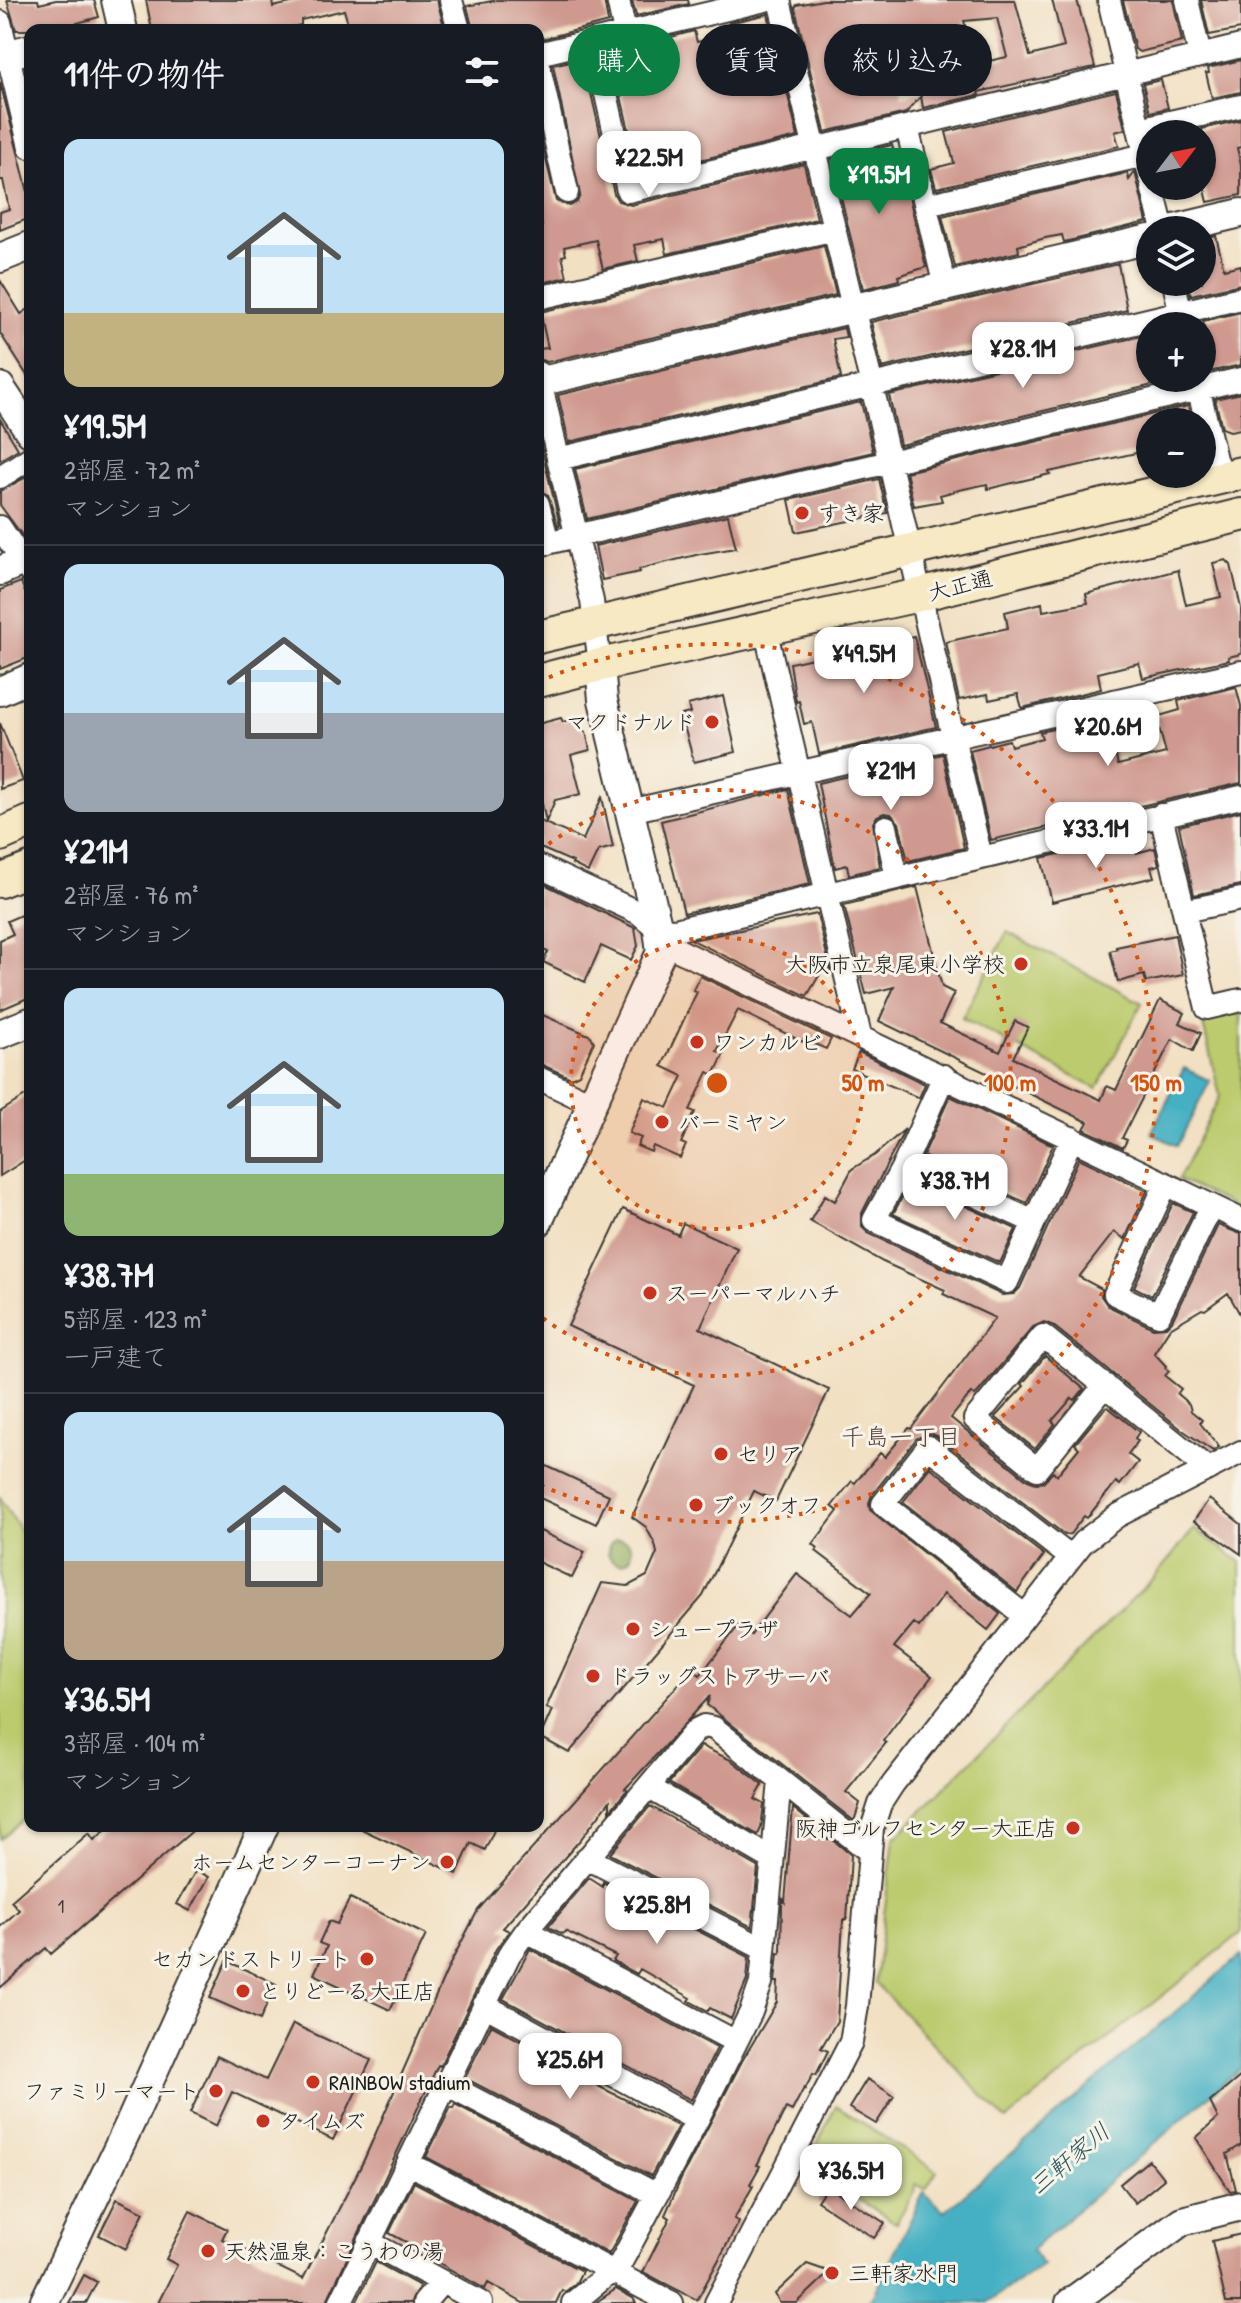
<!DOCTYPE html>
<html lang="ja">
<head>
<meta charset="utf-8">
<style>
	body { margin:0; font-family:"Patrick Hand","Klee One",sans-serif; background:#242831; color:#f1f3f6; height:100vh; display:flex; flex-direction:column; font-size:30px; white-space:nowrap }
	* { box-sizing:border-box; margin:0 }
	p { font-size:26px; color:#9ea1a6 }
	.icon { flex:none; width:44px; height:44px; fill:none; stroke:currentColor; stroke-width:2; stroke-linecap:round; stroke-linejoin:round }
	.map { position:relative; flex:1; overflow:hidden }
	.panel { position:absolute; left:24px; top:24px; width:520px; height:1808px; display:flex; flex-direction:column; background:#171b24; border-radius:16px; box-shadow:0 2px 6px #0004 }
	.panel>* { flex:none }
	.top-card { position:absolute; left:568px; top:24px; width:552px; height:72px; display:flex; gap:16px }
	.needle { width:52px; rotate:58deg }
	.buttons { position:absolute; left:1136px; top:120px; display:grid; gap:16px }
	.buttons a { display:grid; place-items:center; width:80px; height:80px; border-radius:50%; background:#171b24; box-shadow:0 2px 6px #0004; font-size:40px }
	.price { position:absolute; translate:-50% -68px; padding:0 18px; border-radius:16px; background:#fff; color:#222; font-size:26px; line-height:52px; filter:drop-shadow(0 2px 4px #0008) }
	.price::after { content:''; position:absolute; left:50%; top:48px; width:24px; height:18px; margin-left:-12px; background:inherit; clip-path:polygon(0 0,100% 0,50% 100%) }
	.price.current { background:#0b8043; color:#fff }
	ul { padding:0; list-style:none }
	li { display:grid; align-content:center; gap:16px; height:424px; padding:0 40px }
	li+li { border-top:2px solid #363941 }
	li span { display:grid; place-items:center; height:248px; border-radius:16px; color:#555 }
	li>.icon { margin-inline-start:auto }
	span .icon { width:144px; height:144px; fill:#fffc; stroke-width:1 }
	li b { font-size:34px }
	h2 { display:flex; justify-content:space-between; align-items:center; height:96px; padding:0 40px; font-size:34px }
	.chip { padding:0 28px; border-radius:36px; background:#171b24; box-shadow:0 2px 6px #0004; font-size:28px; line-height:72px }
	.chip.current { background:#0b8043; color:#fff }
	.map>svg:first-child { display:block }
</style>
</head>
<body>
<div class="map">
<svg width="1241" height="2303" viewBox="0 0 1241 2303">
	<rect width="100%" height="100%" fill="#f7f3e8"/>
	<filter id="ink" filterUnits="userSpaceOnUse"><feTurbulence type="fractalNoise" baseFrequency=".0125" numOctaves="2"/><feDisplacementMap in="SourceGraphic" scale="16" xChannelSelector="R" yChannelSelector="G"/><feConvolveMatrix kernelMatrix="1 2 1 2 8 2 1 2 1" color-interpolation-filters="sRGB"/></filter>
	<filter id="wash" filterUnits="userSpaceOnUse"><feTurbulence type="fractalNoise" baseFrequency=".006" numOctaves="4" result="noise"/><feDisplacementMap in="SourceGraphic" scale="32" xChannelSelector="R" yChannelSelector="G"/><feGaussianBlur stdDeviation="1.8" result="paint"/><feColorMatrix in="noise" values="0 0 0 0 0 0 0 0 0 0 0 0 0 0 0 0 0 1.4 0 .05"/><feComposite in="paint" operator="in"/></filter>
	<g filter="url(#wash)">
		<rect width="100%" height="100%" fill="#f2e0c3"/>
		<path fill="#bbcb6d" stroke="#6c7444" stroke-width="2" d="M1007,932L1142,1003L1097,1089L962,1018Z
			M1241,1011V1209L1178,1180L1220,1096L1202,1020Z
			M0,1498L30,1547V1814L0,1839Z
			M1194,1529L1241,1562V1933L1006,2120L875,1983L894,1839L1156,1575Z
			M836,2106L937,2171L926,2189L915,2184L914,2192L896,2223L806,2166Z"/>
		<path fill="#94af60" stroke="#58663e" stroke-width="2" d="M608 1551a12 12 0 1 1 24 0a12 12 0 1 1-24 0Z"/>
		<path fill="#45b0c3" stroke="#306670" stroke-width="2" d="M1184,1068L1210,1081L1177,1146L1151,1133Z
			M1241,1955V2068L1031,2250L1043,2265L986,2303H865L874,2295L924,2192L944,2212Z"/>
		<g id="blocks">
			<path fill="#cf998f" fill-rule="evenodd" d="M7,0H38L39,4L56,0H94L99,17L52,30H16Z
				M146,0H272L273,7L304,0H437L445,30H350L344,10L301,20V25L278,30H152Z
				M497,0H604L608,22L538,40V30H473L467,6Z
				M632,0H688L689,4L636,16Z
				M823,0H1015L1030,56L1064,47L1052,0H1077L1095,67L978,92L979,95L923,108L921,96L906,113L825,132L795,8L797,5ZM997,18L1007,57L975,64L964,21ZM929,46L938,88L902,96L893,56Z
				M1123,0H1173L1182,42L1139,52L1135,49Z
				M1201,0H1241V29L1209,35Z
				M768,14L798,137L639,174L611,53L694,31L697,42L732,34L729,23Z
				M583,58L614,194L618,201L631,205L804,164L817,219L667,254L664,239L634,245L638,261L603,269L596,240L564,247L566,255L562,256L567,277L538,284V226L542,225L538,207V139H541L556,201L569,206L577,202L580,195L553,65Z
				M1241,60V92L1212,98L1206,73H1209L1208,68Z
				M1161,80L1168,108L1150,112L1143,84Z
				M0,82L30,200V218L0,230V212L9,209L3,180H0Z
				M1116,91L1125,129L1115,132L1119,146L936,188L931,169L954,163L946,132Z
				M1241,120V147L1237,148L1241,165V195L1208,202L1202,178V129Z
				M892,145L901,177L904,176L926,267L898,276L899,280L863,289L832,159Z
				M1135,172L1147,222L1064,242L1062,235L1045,238L1018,246L1019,252L955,267L942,216L1127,173L1129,180Z
				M1216,236L1224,269L1241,265V284L1191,295L1188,282H1202V240Z
				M824,246L836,295L547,362L538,359V349L548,348L540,312Z
				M1118,264L1127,310L882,368L871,322Z
				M0,280L21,314L30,308V380L0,333Z
				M1241,312V365L1208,372L1203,350L1209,349L1203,321Z
				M844,328L846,337L833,339L841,378L569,442L558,395Z
				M1150,334V378H1182L900,445L889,395Z
				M1241,393V429L1230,431L1222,428L1215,399Z
				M861,402L873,452L587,519L575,469Z
				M1188,406L1192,422H1150V450L1049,472L1050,474L988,489L987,484L959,490L940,495L942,501L914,506L906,472Z
				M0,419L18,449L0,460Z
				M538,434L560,525L558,526L548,495L538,490Z
				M30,475V546L0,505V491Z
				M879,479L887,513L796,532L789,500Z
				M728,515L736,548L700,554L639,569L640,572L602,580L595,546Z
				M1226,560L1231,565L1241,608V654L1228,657L1229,660L1143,678L1139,663L1098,673L1101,689L1022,708L1018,694L989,700L988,694L959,700L946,642L1008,628L1005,612L1042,603L1043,611L1088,603L1086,594L1178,570L1186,605L1221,597L1213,563Z
				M21,582L30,606V657L0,669V590Z
				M914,636L936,727L819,754L812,722L804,724L799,701L796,702L790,663Z
				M1236,687L1241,706V783L991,840L970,750L1009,740L1011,746L1042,738L1040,732L1106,717L1118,765L1166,753L1156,717L1180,710L1178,701Z
				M723,696L736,752L694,762L681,715L690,713L688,705Z
				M561,718L563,722L569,720L586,732L590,750L571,755L581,794L555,800L546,822L538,785V724Z
				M0,723L23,781L0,789Z
				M943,754L964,848L908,861L899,823L891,814L884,813L877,816L873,823L880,867L849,875L847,865L835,868L818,783Z
				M788,789L810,884L684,913L661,821Z
				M602,797L613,847L598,851L588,872L572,864L573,862L538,847V820L583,840Z
				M1241,811V885L1194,895L1179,826Z
				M1108,843L1109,848L1133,843L1136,853L1155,848L1159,865L1151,867L1154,877L1052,902L1041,858Z
				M538,881L635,928L638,946L631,960L601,946L585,982L543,962L548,952L538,948Z
				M917,887L942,987L954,993L940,1023L1000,1052L1015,1021L1028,1027L1013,1058L1101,1100L1107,1086L1116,1090L1160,1000L1185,1013L1180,1023L1201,1033L1193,1051L1172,1039L1122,1138L1127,1140L1123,1148L1084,1129L1088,1122L879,1021L894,987L866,994L844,905Z
				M30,911V997L0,1010V940L13,934L7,921Z
				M817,914L831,972L823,969L807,996L692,940Z
				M1175,935L1183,975L1146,982L1144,975L1118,982L1110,951L1117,949L1116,947Z
				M700,976L831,1039L826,1049L804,1039L803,1042L738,1010L717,1051L724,1054L714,1075L708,1072L690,1110L695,1112L681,1143L686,1145L680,1158L653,1146L651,1152L637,1146L641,1138L629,1133L644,1098L668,1108L683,1076L662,1066L697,992L693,990Z
				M538,1013L591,1036L594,1042L579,1074L571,1078L538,1063Z
				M859,1052L925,1084L919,1098L852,1069Z
				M30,1093V1157L0,1176V1112Z
				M950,1096L1053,1145L1027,1203L923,1156Z
				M905,1129L862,1213V1227L868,1233L1002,1295L1014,1294L1020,1288L1079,1158L1147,1191L1125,1239L1114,1232L1079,1277L1102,1289L1101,1296L1108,1306L1153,1328L1166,1327L1172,1321L1218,1225L1241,1234V1316L1228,1293L1205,1310L1202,1309L1170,1328L1154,1353L1166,1366L1165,1368L1169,1371L1165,1376L1181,1389L1177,1394L1189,1404L1191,1411L1202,1420L1200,1423L1219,1447L1213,1451L1181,1429L1052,1325L1044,1322L1033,1327L975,1396L971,1393L951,1418L1028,1480L1036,1483L1043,1482L1053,1472L1057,1475L1079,1448L1075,1444L1105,1408L1108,1407L1139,1432L1135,1438L1138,1441L1128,1454L1138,1462L1120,1485L1116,1482L1087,1518L1084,1516L1070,1534L1065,1535L937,1436L929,1433L917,1438L872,1495L869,1503L870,1510L1000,1614L988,1630L944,1594L919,1627L914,1623L894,1647L932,1676L883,1741L886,1743L846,1792L860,1803L854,1821L707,1705L710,1696L625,1789L627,1790L610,1811V1801L580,1840L503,1928L509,1931L496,1949L440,2066L438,2065L326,2303H158L177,2265L166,2259L190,2211L227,2229L222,2239L303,2279L364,2160L449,1966L478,1910L692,1669L700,1675L739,1625L751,1635L797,1574L852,1615L871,1593L816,1551L818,1548L813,1544L838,1511L832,1506L852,1481L855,1483L880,1453L885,1457L909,1428L911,1429L995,1318L943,1294L945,1290L883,1262L810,1221L825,1195L835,1201L852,1169L875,1155Z
				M911,1181L1016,1229L1000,1263L893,1214Z
				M1173,1203L1193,1212L1152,1296L1134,1287Z
				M623,1209L678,1235L683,1223L737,1248L700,1328L829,1390L776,1501L754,1491L703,1596L569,1753L540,1737L552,1710L546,1708L602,1583L628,1586L647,1576L657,1553L655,1544L646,1527L632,1517L694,1385L568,1326Z
				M1045,1356L1084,1389L1075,1400L1072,1398L1052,1421L1055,1424L1035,1449L995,1417L1024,1386L1022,1384Z
				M538,1462L609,1495L596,1524L538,1497Z
				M930,1467L1044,1555L1017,1592L903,1502Z
				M1209,1499L1241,1524V1554L1194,1521Z
				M538,1530L585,1552L572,1578L538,1562Z
				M701,1746L731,1760L763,1785L755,1799L764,1804L761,1828L758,1835L669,1783Z
				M650,1806L758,1867L752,1927L610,1854Z
				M793,1808L815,1826V1832L819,1833L818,1839H832L851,1855L847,1920H843L837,2021L821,2048L828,2051L816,2075L813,2074L805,2089L804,2088L792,2111L786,2108L757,2165L760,2166L750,2184L753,2186L734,2219L739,2222L697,2300L643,2272L670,2218L665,2215L681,2179L742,2061L777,2002L778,1982H775L778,1953L781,1954L782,1904L783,1899L785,1902Z
				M111,1826H198L51,1954L46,1948L0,1988V1927L19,1910L11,1901L89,1833L94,1840Z
				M355,1826H496L485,1850L471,1843L457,1874Z
				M196,1870L209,1877L190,1911L177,1904Z
				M589,1878L603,1887V1882L749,1957L747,1980L731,2019L710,2008L708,2011L689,2001L691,1998L640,1969L637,1974L613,1961L616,1956L565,1931L563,1934L548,1927Z
				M350,1898L426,1935L390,2010L314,1974L327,1946L319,1943L329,1921L337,1924Z
				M530,1949L717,2048L691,2100L503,1999Z
				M227,1961L276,1984L260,2020L210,1998Z
				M293,2024L371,2060L333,2140L232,2092L216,2126L190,2113L217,2056L266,2080Z
				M491,2025L593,2080L592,2083L678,2126L651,2176L465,2078Z
				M1241,2076V2145L1227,2154L1236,2190L1230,2191L1196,2138L1218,2118L1210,2102Z
				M867,2079L894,2096L876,2124L849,2108Z
				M455,2104L638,2201L609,2254L426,2157L451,2107L453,2108Z
				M1149,2160L1164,2179L1135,2203L1120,2184Z
				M414,2182L582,2271L576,2283L565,2292L562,2290L556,2303H523L488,2283L485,2289L425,2255L427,2253L389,2233Z
				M827,2186L885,2223L874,2238L817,2201Z
				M117,2199L144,2212L126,2249L99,2235Z
				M1241,2234V2303H1226L1212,2241Z
				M376,2262L420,2286L410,2303H356Z
				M807,2264L830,2272L797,2303H780L775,2294Z
				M84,2275L97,2282L86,2303H69Z
				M616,2289L633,2298L636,2303H595Z"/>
		</g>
	</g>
	<g filter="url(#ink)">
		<use href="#blocks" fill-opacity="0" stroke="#3c3935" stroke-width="2"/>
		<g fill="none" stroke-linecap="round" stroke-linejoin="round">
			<defs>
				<path id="minor" d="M451,0L459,30
					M618,0L625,33
					M779,0L872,386L981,858
					M1109,0L1150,176
					M1187,0L1200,56
					M0,22L30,147
					M594,41L628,191L815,147
					M538,54L765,0
					M538,63L567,192
					M907,127L945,287
					M1139,129L1241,106
					M815,149L1241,46
					M1152,186L1163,230
					M926,205L1145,155
					M1174,282L1183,325
					M538,298L835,229
					M538,373L592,601L600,665
					M1196,378L1215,459L1222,476
					M558,459L1241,298
					M0,477L30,458
					M538,504L548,543
					M0,527L30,572
					M538,545L1241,379
					M765,628L860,1036
					M630,811L1241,672
					M1161,815L1207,1008L1241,1000
					M886,827L897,878
					M538,866L639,913L658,929L674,948L1241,1220
					M1184,911L1241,899
					M658,929L675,930L1241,797
					M944,1076L905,1163L874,1220L1007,1282L1072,1138
					M538,1078L591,1103
					M905,1163L1034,1222
					M1166,1184L1115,1294L1159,1315L1211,1207
					M1105,1385L1037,1469L975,1419L1043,1336L1208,1469
					M1025,1616L883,1504L928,1447L1070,1557
					M648,1787L772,1859
					M587,1858L762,1948
					M526,1931L736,2042
					M484,2005L697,2120
					M446,2084L657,2195
					M408,2163L672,2303
					M369,2242L481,2303
					M340,2303L509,1955L526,1931L696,1730L704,1726L714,1728L870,1852
					M424,2303L441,2283
					M573,2303L620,2264L697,2120L751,2012L761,1983L780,1781
					M716,2303L851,2042L857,2006L872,1829L880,1804L893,1784L1083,1542L1117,1516L1241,1452"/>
				<path id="tertiary" d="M116,0L123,30
					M0,56L30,49
					M1170,230L1241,213
					M0,258L30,246
					M538,382L1150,239
					M0,387L30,432
					M0,571L23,561
					M0,691L30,678
					M0,1034L30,1022
					M538,1222L661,952L658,929L603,700L600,665
					M44,2303L132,2119L264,1826
					M1070,2303L1182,2221L1241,2206"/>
				<path id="secondary" d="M538,637L1241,473
					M538,681L600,665L919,595L1241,515
					M0,835L30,822
					M0,881L30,869"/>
			</defs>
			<use href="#minor" stroke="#3c3935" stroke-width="26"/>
			<use href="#tertiary" stroke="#3c3935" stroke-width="32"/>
			<use href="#secondary" stroke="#3c3935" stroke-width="36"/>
			<use href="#minor" stroke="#fff" stroke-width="22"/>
			<use href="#tertiary" stroke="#fff" stroke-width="28"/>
			<use href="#secondary" stroke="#f7e9c3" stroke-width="32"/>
		</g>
	</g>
	<circle cx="717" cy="1083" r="146" fill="#d4530e" fill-opacity=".12"/>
	<g fill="none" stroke="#d4530e" stroke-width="4" stroke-dasharray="4 8">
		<circle cx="717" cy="1083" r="146"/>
		<path d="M539 851A293 293 0 1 1 539 1315"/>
		<path d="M538 682A439 439 0 1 1 538 1484"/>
	</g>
	<g fill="#c8321e" stroke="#f7f3e8" stroke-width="3">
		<circle cx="802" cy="513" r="8"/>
		<circle cx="712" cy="722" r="8"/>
		<circle cx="1021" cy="964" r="8"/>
		<circle cx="697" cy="1042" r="8"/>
		<circle cx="662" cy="1122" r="8"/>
		<circle cx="650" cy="1293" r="8"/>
		<circle cx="721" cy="1454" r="8"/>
		<circle cx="696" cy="1505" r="8"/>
		<circle cx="633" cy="1629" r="8"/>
		<circle cx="593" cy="1676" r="8"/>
		<circle cx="1073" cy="1828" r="8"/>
		<circle cx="447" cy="1862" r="8"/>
		<circle cx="367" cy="1959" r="8"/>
		<circle cx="243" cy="1991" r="8"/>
		<circle cx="313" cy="2082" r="8"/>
		<circle cx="216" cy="2091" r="8"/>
		<circle cx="263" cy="2121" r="8"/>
		<circle cx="208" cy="2251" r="8"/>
		<circle cx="832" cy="2273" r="8"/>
	</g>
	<g text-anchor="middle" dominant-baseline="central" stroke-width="6" stroke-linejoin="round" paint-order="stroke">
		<g font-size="18" fill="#493b39">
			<text x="61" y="1906">1</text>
		</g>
		<g font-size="22" fill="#1c1c1c" stroke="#f7f3e8" text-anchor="start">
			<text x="818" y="513">すき家</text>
			<text x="696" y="722" text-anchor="end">マクドナルド</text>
			<text x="1005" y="964" text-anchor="end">大阪市立泉尾東小学校</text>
			<text x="713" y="1042">ワンカルビ</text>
			<text x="678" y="1122">バーミヤン</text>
			<text x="666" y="1293">スーパーマルハチ</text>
			<text x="737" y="1454">セリア</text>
			<text x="712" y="1505">ブックオフ</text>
			<text x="649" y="1629">シュープラザ</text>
			<text x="609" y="1676">ドラッグストアサーバ</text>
			<text x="1057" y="1828" text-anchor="end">阪神ゴルフセンター大正店</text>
			<text x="431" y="1862" text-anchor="end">ホームセンターコーナン</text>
			<text x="351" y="1959" text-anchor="end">セカンドストリート</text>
			<text x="259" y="1991">とりどーる大正店</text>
			<text x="329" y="2082">RAINBOW stadium</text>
			<text x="200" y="2091" text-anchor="end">ファミリーマート</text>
			<text x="279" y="2121">タイムズ</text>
			<text x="224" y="2251">天然温泉：こうわの湯</text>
			<text x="848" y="2273">三軒家水門</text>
		</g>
		<g font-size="22" fill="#1c1c1c" stroke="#f7f3e8">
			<text transform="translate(960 585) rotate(-14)">大正通</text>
		</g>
		<g font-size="24" fill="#5b4844" stroke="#f7f3e8">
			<text x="901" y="1436">千島一丁目</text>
		</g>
		<g font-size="24" font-style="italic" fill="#2c575f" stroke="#f7f3e8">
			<text transform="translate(1069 2158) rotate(-40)">三軒家川</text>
		</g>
	</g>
	<circle cx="717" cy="1083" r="12" fill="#d4530e" stroke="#f7f3e8" stroke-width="4"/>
	<g font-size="24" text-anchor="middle" font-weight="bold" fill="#d4530e" stroke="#f7f3e8" stroke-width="6" stroke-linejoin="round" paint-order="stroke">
		<text x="863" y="1091">50 m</text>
		<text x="1010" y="1091">100 m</text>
		<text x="1156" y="1091">150 m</text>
	</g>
</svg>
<div class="buttons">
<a><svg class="needle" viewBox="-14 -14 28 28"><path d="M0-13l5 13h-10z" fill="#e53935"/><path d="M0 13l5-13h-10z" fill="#9ea1a6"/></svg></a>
<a><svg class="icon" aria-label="layers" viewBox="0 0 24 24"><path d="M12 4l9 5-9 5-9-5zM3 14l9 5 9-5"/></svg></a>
<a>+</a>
<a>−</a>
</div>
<b class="price" style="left:649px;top:199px">¥22.5M</b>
<b class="price current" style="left:879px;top:216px">¥19.5M</b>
<b class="price" style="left:1023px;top:390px">¥28.1M</b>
<b class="price" style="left:864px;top:695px">¥49.5M</b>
<b class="price" style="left:1108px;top:768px">¥20.6M</b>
<b class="price" style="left:891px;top:812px">¥21M</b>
<b class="price" style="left:1096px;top:870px">¥33.1M</b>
<b class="price" style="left:955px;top:1222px">¥38.7M</b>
<b class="price" style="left:657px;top:1946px">¥25.8M</b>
<b class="price" style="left:570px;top:2101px">¥25.6M</b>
<b class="price" style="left:851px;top:2212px">¥36.5M</b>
<div class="top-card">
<a class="chip current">購入</a>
<a class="chip">賃貸</a>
<a class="chip">絞り込み</a>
</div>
<section class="panel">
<h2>11件の物件<svg class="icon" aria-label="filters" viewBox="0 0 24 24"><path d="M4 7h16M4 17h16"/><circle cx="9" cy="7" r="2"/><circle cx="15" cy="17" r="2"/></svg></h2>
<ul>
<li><span style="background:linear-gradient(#bfe0f5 70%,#c2b280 0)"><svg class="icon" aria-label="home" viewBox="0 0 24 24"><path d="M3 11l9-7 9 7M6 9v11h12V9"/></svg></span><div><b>¥19.5M</b><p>2部屋 · 72 m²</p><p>マンション</p></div></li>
<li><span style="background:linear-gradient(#bfe0f5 60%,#9aa5b1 0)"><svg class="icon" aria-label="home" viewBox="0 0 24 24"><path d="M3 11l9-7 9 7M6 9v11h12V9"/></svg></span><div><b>¥21M</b><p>2部屋 · 76 m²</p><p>マンション</p></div></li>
<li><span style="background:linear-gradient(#bfe0f5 75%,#8fb573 0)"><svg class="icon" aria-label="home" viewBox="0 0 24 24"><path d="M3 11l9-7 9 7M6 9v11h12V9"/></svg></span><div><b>¥38.7M</b><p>5部屋 · 123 m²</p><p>一戸建て</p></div></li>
<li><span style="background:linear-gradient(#bfe0f5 60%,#b9a48a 0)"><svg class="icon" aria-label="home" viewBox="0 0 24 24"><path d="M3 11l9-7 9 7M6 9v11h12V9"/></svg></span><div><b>¥36.5M</b><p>3部屋 · 104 m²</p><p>マンション</p></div></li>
</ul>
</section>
</div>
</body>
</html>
